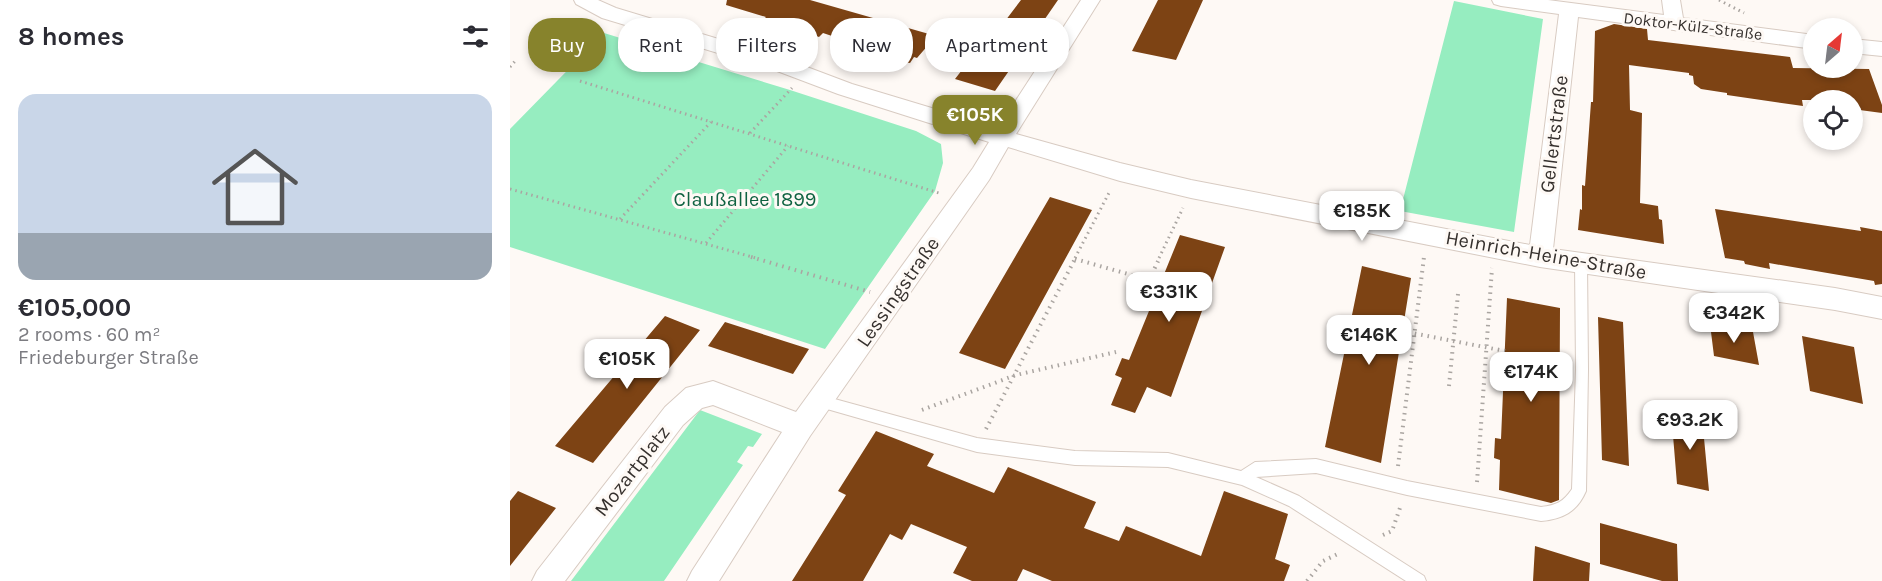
<!DOCTYPE html>
<html lang="en">
<head>
<meta charset="utf-8">
<style>
	body { margin:0; font-family:Karla,sans-serif; background:#f2f2f3; color:#2b2b33; height:100vh; display:flex; flex-direction:column; font-size:22px; white-space:nowrap }
	* { box-sizing:border-box; margin:0 }
	p { font-size:20px; color:#7c7c81 }
	.icon { flex:none; width:33px; height:33px; fill:none; stroke:currentColor; stroke-width:2; stroke-linecap:round; stroke-linejoin:round }
	.map { position:relative; flex:1; overflow:hidden }
	.panel { display:flex; flex-direction:column; background:#fff; width:510px }
	.panel>* { flex:none }
	.guide { position:absolute; left:18px; top:18px; width:570px; height:54px; display:flex; gap:12px }
	.needle { width:39px; rotate:28deg }
	.buttons { position:absolute; left:1293px; top:18px; display:grid; gap:12px }
	.buttons a { display:grid; place-items:center; width:60px; height:60px; border-radius:50%; background:#fff; box-shadow:0 3px 9px #0003; font-size:30px }
	.price { position:absolute; translate:-50% -51px; padding:0 14px; border-radius:12px; background:#fff; color:#222; font-size:20px; line-height:39px; filter:drop-shadow(0 2px 3px #0008) }
	.price::after { content:''; position:absolute; left:50%; top:36px; width:18px; height:14px; margin-left:-9px; background:inherit; clip-path:polygon(0 0,100% 0,50% 100%) }
	.price.current { background:#87832c; color:#fff }
	ul { padding:0; list-style:none }
	li { display:grid; align-content:center; gap:12px; height:318px; padding:0 18px }
	li+li { border-top:2px solid #e1e1e2 }
	li span { display:grid; place-items:center; height:186px; border-radius:18px; color:#555 }
	li>.icon { margin-inline-start:auto }
	span .icon { width:108px; height:108px; fill:#fffc; stroke-width:1 }
	li b { font-size:26px }
	h2 { display:flex; justify-content:space-between; align-items:center; height:72px; padding:0 18px; font-size:26px }
	.pill { padding:0 21px; border-radius:24px; background:#fff; box-shadow:0 3px 9px #0003; font-size:21px; line-height:54px }
	.pill.current { background:#87832c; color:#fff }
	main { display:flex; flex:1; min-height:0 }
	.map>svg:first-child { display:block }
</style>
</head>
<body>
<main>
<section class="panel">
<h2>8 homes<svg class="icon" aria-label="filters" viewBox="0 0 24 24"><path d="M4 7h16M4 17h16"/><circle cx="9" cy="7" r="2"/><circle cx="15" cy="17" r="2"/></svg></h2>
<ul>
<li><span style="background:linear-gradient(#c9d6e8 75%,#9aa5b1 0)"><svg class="icon" aria-label="home" viewBox="0 0 24 24"><path d="M3 11l9-7 9 7M6 9v11h12V9"/></svg></span><div><b>€105,000</b><p>2 rooms · 60 m²</p><p>Friedeburger Straße</p></div></li>
</ul>
</section>
<div class="map">
<svg width="1372" height="581" viewBox="0 0 1372 581">
	<rect width="100%" height="100%" fill="#fef9f5"/>
	<path fill="#96edc0" d="M944,1L1033,19L1004,232L890,211Z
		M94,33L280,90L406,131L431,144L433,163L425,191L315,349L0,247V129Z
		M190,410L252,434L243,447L238,446L227,462L233,465L154,581H61Z"/>
	<path fill="#7d4314" d="M217,0H300L426,36L407,58L404,57L400,63L388,61L364,54L367,51L313,33L309,37L254,19L256,17L216,5Z
		M511,0H548L485,91L445,79L462,57L467,58L473,50Z
		M648,0H693L666,60L622,51Z
		M1104,24L1137,29L1138,40L1280,57L1283,68L1359,69L1372,105V113L1342,109V100H1292L1293,106L1217,95V93L1191,89L1184,84L1183,76L1179,75V73L1119,65L1120,110L1132,113L1130,203L1148,206L1149,219L1152,220L1154,244L1068,230L1070,209L1072,210V185L1075,186L1081,102H1083L1085,31Z
		M540,197L582,210L495,369L449,353Z
		M1205,209L1351,231L1350,227L1372,231V284L1365,285L1364,281L1259,263L1260,269L1235,264L1234,261L1215,258Z
		M670,235L715,247L661,397L637,387L625,413L601,405L612,378L605,375L612,358L619,360Z
		M852,266L901,278L871,463L815,447Z
		M997,298L1050,308L1049,500L1041,503L989,490L990,460L984,458L985,438L991,439Z
		M155,316L190,330L83,463L45,446Z
		M1088,317L1113,322L1119,466L1092,460Z
		M215,322L299,349L283,374L198,346Z
		M1200,324L1243,332L1249,365L1204,356Z
		M1292,336L1344,347L1353,404L1300,391Z
		M1161,411L1192,417L1199,491L1167,484Z
		M366,431L424,454L417,466L484,493L498,467L586,502L574,528L609,541L616,526L691,556L714,491L778,514L765,559L780,565L774,581H542L513,569L507,581H462L443,573L457,547L401,524L392,540L380,534L353,581H282L336,495L328,491Z
		M8,491L46,508L0,566V501Z
		M1090,523L1167,544L1168,581H1152L1090,564Z
		M1025,546L1080,563L1079,581H1023Z"/>
	<g fill="none" stroke-linecap="round" stroke-linejoin="round">
		<defs>
			<path id="lane" d="M1071,257L1075,258L1077,262L1078,370L1076,491C1067,512 1053,519 1031,521L897,495L806,473L746,477L789,496L914,576L916,581H896L779,506L732,485L658,467L565,465L467,452L310,407L305,405L303,401L305,397L310,395L467,438L565,451L658,453L731,471L745,462L806,459L897,481L1031,507C1047,505 1053,502 1062,489L1066,370L1065,262L1067,258Z"/>
			<path id="street" d="M64,0H88L106,8L281,61L342,84L488,128L571,0H590L506,134L610,163L681,180L1020,245L1049,14L991,6L984,4L982,0H1038L1154,15L1152,0H1170L1173,18L1304,35V49L1068,17L1043,249L1325,288L1372,297V319L1325,310L1030,267L681,198L610,181L498,147L479,180L300,436L209,581H177L182,571L272,432L203,405L192,408L173,425L55,581H22L27,571L155,407L176,388L203,381L286,412L463,168L479,142L328,94L267,71L92,18L66,4Z
				M1342,39L1372,42V56L1342,53Z"/>
		</defs>
		<use href="#lane" stroke="#d8cbc2" stroke-width="2"/>
		<use href="#street" stroke="#d8cbc2" stroke-width="2"/>
		<path stroke="#aaa5a1" stroke-width="3" stroke-dasharray="1.5 4" stroke-linecap="butt" d="M1209,0L1234,13
			M0,67L7,59
			M70,81L432,194
			M240,133L282,88
			M0,189L246,258
			M110,219L201,122
			M196,243L278,146
			M565,258L600,191
			M649,258L673,208"/>
		<path stroke="#aaa5a1" stroke-width="4" stroke-dasharray="1.5 5" stroke-linecap="butt" d="M241,257L360,292
			M565,259L650,283
			M639,280L650,257
			M892,331L995,351
			M939,386L948,294
			M412,410L506,375L606,352
			M476,429L566,257
			M888,466L914,257
			M967,482L982,268
			M873,535L882,531L891,505
			M797,581L813,561L830,553"/>
		<use href="#lane" fill="#fff" fill-rule="evenodd"/>
		<use href="#street" fill="#fff" fill-rule="evenodd"/>
	</g>
	<g text-anchor="middle" dominant-baseline="central" stroke-width="6" stroke-linejoin="round" paint-order="stroke">
		<g font-size="16" fill="#35302d" stroke="#fef9f5">
			<text transform="translate(1183 26) rotate(7)">Doktor-Külz-Straße</text>
		</g>
		<g font-size="20" fill="#35302d" stroke="#fef9f5">
			<text transform="translate(1044 134) rotate(-83)">Gellertstraße</text>
			<text transform="translate(1036 255) rotate(10)">Heinrich-Heine-Straße</text>
			<text transform="translate(388 292) rotate(-55)">Lessingstraße</text>
			<text transform="translate(122 471) rotate(-52)">Mozartplatz</text>
		</g>
		<g font-size="20" fill="#0f6241" stroke="#fef9f5">
			<text x="235" y="199">Claußallee 1899</text>
		</g>
	</g>
</svg>
<div class="buttons">
<a><svg class="needle" viewBox="-14 -14 28 28"><path d="M0-13l5 13h-10z" fill="#e53935"/><path d="M0 13l5-13h-10z" fill="#7c7c81"/></svg></a>
<a><svg class="icon" aria-label="locate" viewBox="0 0 24 24"><circle cx="12" cy="12" r="6"/><path d="M12 2v4M12 18v4M2 12h4M18 12h4"/></svg></a>
</div>
<b class="price current" style="left:465px;top:146px">€105K</b>
<b class="price" style="left:852px;top:242px">€185K</b>
<b class="price" style="left:659px;top:323px">€331K</b>
<b class="price" style="left:1224px;top:344px">€342K</b>
<b class="price" style="left:859px;top:366px">€146K</b>
<b class="price" style="left:117px;top:390px">€105K</b>
<b class="price" style="left:1021px;top:403px">€174K</b>
<b class="price" style="left:1180px;top:451px">€93.2K</b>
<div class="guide">
<a class="pill current">Buy</a>
<a class="pill">Rent</a>
<a class="pill">Filters</a>
<a class="pill">New</a>
<a class="pill">Apartment</a>
</div>
</div>
</main>
</body>
</html>
